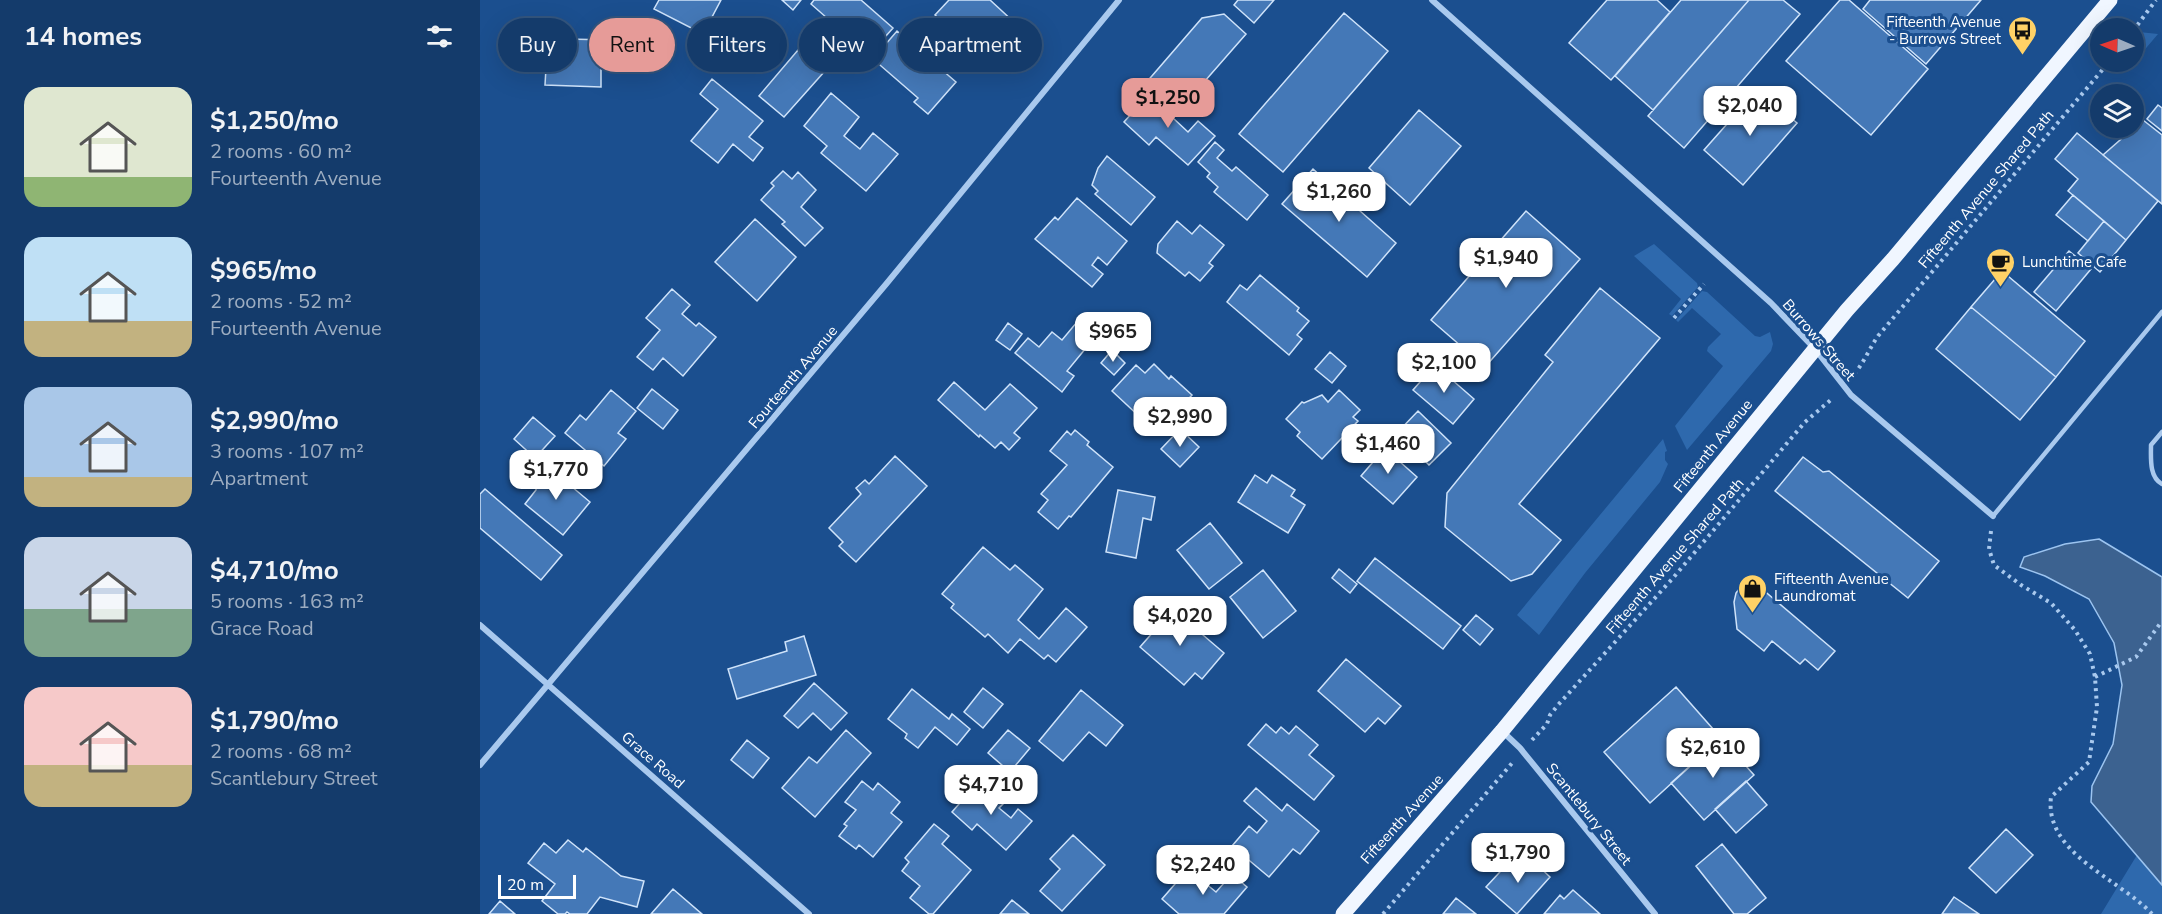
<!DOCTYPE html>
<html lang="en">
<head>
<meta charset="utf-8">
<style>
	body { margin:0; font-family:"Nunito Sans",sans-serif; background:#214673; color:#f1f3f6; height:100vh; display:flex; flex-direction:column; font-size:22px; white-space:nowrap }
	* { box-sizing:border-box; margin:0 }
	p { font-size:20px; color:#9dadc1 }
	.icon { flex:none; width:33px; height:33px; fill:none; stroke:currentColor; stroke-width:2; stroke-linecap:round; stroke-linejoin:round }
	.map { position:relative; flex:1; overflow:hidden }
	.sheet { display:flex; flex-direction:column; background:#143b6b; width:480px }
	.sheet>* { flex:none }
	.hud { position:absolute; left:18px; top:18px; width:570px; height:54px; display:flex; gap:12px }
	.needle { width:39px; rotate:272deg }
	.tools { position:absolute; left:1610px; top:18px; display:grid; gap:12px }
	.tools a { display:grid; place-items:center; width:54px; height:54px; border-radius:50%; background:#143b6b; box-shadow:0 6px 24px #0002,0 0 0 2px #33557e; font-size:30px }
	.scale { position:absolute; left:18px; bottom:15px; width:78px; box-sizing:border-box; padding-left:6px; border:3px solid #fff; border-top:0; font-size:16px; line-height:21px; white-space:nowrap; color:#fff; -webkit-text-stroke:4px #1b4f8f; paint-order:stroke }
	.price { position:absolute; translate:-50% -51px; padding:0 14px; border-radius:12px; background:#fff; color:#222; font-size:20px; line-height:39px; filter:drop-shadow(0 2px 3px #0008) }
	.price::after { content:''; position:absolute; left:50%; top:36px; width:18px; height:14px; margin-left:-9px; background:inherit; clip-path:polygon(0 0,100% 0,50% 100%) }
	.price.on { background:#e69b98; color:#111 }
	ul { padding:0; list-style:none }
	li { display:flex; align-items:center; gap:18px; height:150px; padding:0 24px }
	li span { display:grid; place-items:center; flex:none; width:168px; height:120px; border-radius:18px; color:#555 }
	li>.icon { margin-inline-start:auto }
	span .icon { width:72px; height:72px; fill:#fffc; stroke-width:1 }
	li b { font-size:26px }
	h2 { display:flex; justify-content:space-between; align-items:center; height:72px; padding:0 24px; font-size:26px }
	.pill { padding:0 21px; border-radius:27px; background:#143b6b; box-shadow:0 6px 24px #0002,0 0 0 2px #33557e; font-size:21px; line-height:54px }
	.pill.on { background:#e69b98; color:#111 }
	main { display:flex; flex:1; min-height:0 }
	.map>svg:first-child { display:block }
</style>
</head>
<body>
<main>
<section class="sheet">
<h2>14 homes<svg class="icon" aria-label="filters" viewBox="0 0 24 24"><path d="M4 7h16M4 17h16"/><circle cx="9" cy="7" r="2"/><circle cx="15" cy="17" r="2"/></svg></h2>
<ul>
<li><span style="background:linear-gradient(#dfe7d0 75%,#8fb573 0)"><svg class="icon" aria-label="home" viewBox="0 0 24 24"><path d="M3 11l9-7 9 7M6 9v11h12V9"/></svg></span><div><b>$1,250/mo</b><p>2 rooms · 60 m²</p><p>Fourteenth Avenue</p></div></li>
<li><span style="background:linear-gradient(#bfe0f5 70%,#c2b280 0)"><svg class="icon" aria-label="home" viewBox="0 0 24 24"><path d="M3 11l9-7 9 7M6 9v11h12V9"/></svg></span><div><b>$965/mo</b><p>2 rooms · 52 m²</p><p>Fourteenth Avenue</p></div></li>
<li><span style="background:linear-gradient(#a9c7e8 75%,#c2b280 0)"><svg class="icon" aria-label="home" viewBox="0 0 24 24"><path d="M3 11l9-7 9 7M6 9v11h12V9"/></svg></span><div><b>$2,990/mo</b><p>3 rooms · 107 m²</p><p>Apartment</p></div></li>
<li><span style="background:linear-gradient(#c9d6e8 60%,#7fa58c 0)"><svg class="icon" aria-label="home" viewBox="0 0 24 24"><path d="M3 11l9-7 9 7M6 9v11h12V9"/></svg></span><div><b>$4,710/mo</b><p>5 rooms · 163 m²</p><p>Grace Road</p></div></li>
<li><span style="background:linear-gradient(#f6c9c9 65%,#c2b280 0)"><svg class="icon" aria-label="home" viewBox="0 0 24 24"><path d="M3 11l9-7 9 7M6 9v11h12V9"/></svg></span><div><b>$1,790/mo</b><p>2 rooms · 68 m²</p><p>Scantlebury Street</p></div></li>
</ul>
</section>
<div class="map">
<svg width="1682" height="914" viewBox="0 0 1682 914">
	<rect width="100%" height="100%" fill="#1b4f8f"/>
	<path fill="#2e69ad" d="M1659,32L1678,34L1650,67L1636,66L1634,64L1637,62H1653V41Z
		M1174,244L1217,283L1218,287L1192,316L1189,314L1201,299L1154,256Z
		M1222,291L1227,292L1275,336L1280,337L1290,332L1293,344L1291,351L1207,450L1195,426L1243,366L1227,351L1228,347L1241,334L1212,308L1198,322L1196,320Z
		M1183,439L1187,451L1185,452V460L1188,464L1180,482L1105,573L1059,635L1037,615Z
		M1657,855L1682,885V914H1621Z"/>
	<path fill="#3c6290" stroke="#9cc4f0" stroke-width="1.5" d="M1619,539L1682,577V885L1611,802L1612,786L1633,744L1642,685L1634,643L1609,599L1565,576L1540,567L1544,557L1585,544Z"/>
	<path fill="#4478b7" stroke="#cfe3fa" stroke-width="1.5" d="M179,0H241L223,34L174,9Z
		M302,0H321L313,10Z
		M334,0H381L413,28L389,55L331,4Z
		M469,0H510L535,23L505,58L455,15Z
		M758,0H794L774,23L754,5Z
		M1127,0H1177L1190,12L1131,80L1089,43Z
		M1201,0H1269L1173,110L1135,76Z
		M1269,0H1303L1320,14L1204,148L1168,116Z
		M1360,0H1369L1448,69L1391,135L1306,61Z
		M1390,0H1501L1446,64L1383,9Z
		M864,13L908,51L803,172L759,134Z
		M744,14L766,34L697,113L665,84L722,18Z
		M417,31L476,82L448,114L434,102L438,98L393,59Z
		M68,33H87V39L130,40L129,61L121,60V87L65,85Z
		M318,50L344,72L304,117L279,96Z
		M232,79L283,121L269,137L283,148L273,161L253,144L238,163L211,141L238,109L220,94Z
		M1278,89L1317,123L1263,185L1224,150Z
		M671,92L696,115L693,118L708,132L718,121L735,136L708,165L676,137L669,145L644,122Z
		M351,93L379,117L364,136L380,149L393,133L418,154L386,191L341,153L347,146L324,126Z
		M1678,105L1682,108V131L1667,119Z
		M939,110L981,146L930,205L889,168Z
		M1663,120L1682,135V204L1623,155Z
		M1597,133L1678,201L1646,240L1588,191L1598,179L1575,159Z
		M735,142L744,150L737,158L752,171L756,167L788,195L767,220L734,192L738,187L727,177L730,173L718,162Z
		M627,156L675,197L651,225L615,194L618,191L612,185L618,168Z
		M833,169L916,243L887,277L802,204Z
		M303,171L312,179L318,172L336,190L321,207L343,228L325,246L302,224L305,222L281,200L294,186L291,183Z
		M1593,195L1624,221L1608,241L1576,215Z
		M597,198L647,241L627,265L618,257L612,265L623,274L612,287L555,239L575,217L578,220Z
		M1046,211L1100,259L1005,367L951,320Z
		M275,219L316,257L277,301L235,262Z
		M697,221L712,234L720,225L744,245L729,263L733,266L720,281L709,272L705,276L677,253L678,244Z
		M1624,221L1646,240L1620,272L1598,253Z
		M1589,251L1611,269L1576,311L1554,292Z
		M1522,271L1605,341L1576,377L1491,307Z
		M780,275L819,308L817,311L829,321L817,335L822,339L809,355L747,302L760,285L767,290Z
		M1120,288L1180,338L1039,504L1081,540L1052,574L1031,581L965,527L967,493L1073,362L1065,355Z
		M192,289L210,305L202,314L216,326L219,323L236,337L203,376L183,358L173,370L157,357L180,330L166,318Z
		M1491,307L1576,377L1540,420L1456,349Z
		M597,322L615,337L587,371L594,376L582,392L535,353L548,338L559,347L572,332L582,340Z
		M528,323L542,334L530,350L516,340Z
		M632,350L645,363L634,375L621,363Z
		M850,352L866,366L852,383L835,369Z
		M674,364L689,379L691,376L712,395L701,407L710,416L696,431L686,422L676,432L632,391L656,365L665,373Z
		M955,365L994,399L973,424L933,390Z
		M474,382L505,410L530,384L557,408L534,433L540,438L529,450L521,442L515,448L500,435L499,437L458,400Z
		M172,389L198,410L183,429L157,408Z
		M131,390L156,411L138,433L146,439L124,466L85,433L100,415L106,420Z
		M859,390L880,410L873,417L878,421L842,459L817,436L820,432L806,419L822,402L824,403L842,395L848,402Z
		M938,411L971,443L949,465L917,433Z
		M53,417L75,436L55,458L34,439Z
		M700,429L719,447L700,467L681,449Z
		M595,430L609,442L607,445L633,467L591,517L589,516L578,529L558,512L568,500L561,494L587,465L570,451L587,431L591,435Z
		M901,445L937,477L913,504L881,476L893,462L889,458Z
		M415,456L447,486L376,562L359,546L363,542L349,528L381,494L376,488L385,480L389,484Z
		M1323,457L1343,472L1349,471L1459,561L1428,598L1295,491Z
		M66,465L110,502L83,535L45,504L56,490L57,477Z
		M775,475L787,483L792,475L815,490L811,496L825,505L808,533L758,502Z
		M5,489L82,555L61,580L0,528V494Z
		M638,490L675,497L671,520L663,518L656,558L626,552Z
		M730,523L762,563L729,589L697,550Z
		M503,547L530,570L535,565L563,589L538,620L559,639L586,608L607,627L576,662L568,655L564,659L540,639L528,653L508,634L505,637L471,608L474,604L462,594Z
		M895,558L981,626L963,649L877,581Z
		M859,569L877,584L870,593L852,578Z
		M783,570L816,611L783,638L750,597Z
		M1268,577L1355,651L1338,670L1325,659L1320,664L1292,641L1284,651L1257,629L1254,602L1256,593Z
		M688,605L744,653L722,679L715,673L704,685L660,647L674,631L669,627Z
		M996,615L1013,629L1000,645L983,630Z
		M324,636L336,675L257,699L248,669L307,651L305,642Z
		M866,659L921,706L905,724L898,718L885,732L838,691Z
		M334,683L367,713L351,730L333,713L318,728L304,716Z
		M1196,687L1241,738L1170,803L1124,752Z
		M503,688L523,704L503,728L484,712Z
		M432,689L469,719L472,714L490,729L477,745L455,727L438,748L425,738L427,734L408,719Z
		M601,690L643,725L626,746L609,732L583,761L559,741Z
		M786,724L796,733L801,727L809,734L816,726L838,745L829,755L854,776L834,800L768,745Z
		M366,730L391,753L335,817L302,788L329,757L337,763Z
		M528,730L550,748L530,772L508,753Z
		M1241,738L1274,775L1224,820L1191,783Z
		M267,740L289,758L273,778L251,760Z
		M500,780L525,802L519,808L531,818L538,809L552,821L526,850L497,824L492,830L472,812Z
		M382,781L393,790L398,783L420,802L411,813L422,822L393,857L379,845L376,849L359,836L367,826L364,824L376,810L365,802Z
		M1266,781L1287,805L1256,833L1235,809Z
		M776,788L802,811L807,804L839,831L820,854L813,849L789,877L752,846L769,826L777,833L787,821L764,801Z
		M454,824L469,836L462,844L491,870L453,914H449L430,898L440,886L422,871L429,862L425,858Z
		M1526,829L1553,855L1516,893L1489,868Z
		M593,835L625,865L582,911L560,891L580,869L570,859Z
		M88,840L103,852L106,848L141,876L164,881L157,907L120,897L107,914H90L87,912L85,914H78L62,901L75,884L48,863L64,843L76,853Z
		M1242,844L1286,898L1267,914H1254L1216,866Z
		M1031,860L1042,870L1052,860L1070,877L1037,914L1006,887Z
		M708,869L736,892L752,874L767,887L744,914H699L682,899Z
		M193,889L222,914H171Z
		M1093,890L1120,914H1064L1080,895L1084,899Z
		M1474,897L1499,914H1462Z
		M976,898L996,914H963Z
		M532,900L549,914H520Z
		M20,901L35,914H9Z"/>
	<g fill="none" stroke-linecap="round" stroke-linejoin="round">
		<path stroke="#a9c9ee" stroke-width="4" stroke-dasharray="3 4.5" stroke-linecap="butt" d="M1653,31L1676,0
			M1194,318L1224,284
			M1374,374C1384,363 1389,349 1398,336L1629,62
			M1511,531L1509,549L1514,565L1541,585L1571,603L1595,630L1610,654L1615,677L1617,707L1609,762L1571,797C1564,854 1640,879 1672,914
			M1615,677L1656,657L1682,621
			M1052,740L1067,724L1070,715L1078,705L1193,578L1325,422L1353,398
			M903,914L1033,762"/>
		<path stroke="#a9c9ee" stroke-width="4.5" d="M1682,432L1671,445C1671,458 1669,477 1682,484
			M1513,516L1682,312"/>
		<path stroke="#a9c9ee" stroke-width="6" d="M952,0L1291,303L1335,349L1371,395L1513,516
			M0,625L329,914
			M1022,731L1040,748L1175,914
			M0,765L407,283L639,0"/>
		<path stroke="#f0f6ff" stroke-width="15" d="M863,914L1022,731L1367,310L1413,259L1630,0"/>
	</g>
	<defs>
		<symbol id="bus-pin" viewBox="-11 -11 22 30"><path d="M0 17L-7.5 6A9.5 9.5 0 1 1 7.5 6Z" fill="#ffd166" stroke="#1b4f8f"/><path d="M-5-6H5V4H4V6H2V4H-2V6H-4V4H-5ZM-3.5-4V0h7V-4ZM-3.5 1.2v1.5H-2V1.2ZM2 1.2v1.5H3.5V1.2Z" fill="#111"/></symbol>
		<symbol id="cafe-pin" viewBox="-11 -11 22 30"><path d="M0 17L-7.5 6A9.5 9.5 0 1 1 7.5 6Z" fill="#ffd166" stroke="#1b4f8f"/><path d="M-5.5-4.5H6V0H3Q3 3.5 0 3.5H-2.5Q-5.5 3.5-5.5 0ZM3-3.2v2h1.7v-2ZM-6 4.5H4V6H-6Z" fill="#111"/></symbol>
		<symbol id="shop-pin" viewBox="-11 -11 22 30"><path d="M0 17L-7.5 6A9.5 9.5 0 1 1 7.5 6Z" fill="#ffd166" stroke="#1b4f8f"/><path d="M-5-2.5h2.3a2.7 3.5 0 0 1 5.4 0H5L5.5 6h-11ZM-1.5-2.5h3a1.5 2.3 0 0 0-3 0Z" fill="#111"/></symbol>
	</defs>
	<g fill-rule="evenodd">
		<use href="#bus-pin" x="1526" y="14" width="33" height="45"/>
		<use href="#cafe-pin" x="1504" y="246" width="33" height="45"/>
		<use href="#shop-pin" x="1256" y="572" width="33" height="45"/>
	</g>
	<g text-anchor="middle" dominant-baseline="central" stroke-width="6" stroke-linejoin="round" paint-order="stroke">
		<g font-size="15" fill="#fff" stroke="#1b4f8f" text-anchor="start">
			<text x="1521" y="22" text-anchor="end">Fifteenth Avenue<tspan x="1521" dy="17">- Burrows Street</tspan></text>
			<text x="1542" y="262">Lunchtime Cafe</text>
			<text x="1294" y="579">Fifteenth Avenue<tspan x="1294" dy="17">Laundromat</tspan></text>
		</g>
		<g font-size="15" fill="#fff" stroke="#1b4f8f">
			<text transform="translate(1506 189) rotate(-50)">Fifteenth Avenue Shared Path</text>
			<text transform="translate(1339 340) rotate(49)">Burrows Street</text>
			<text transform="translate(313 377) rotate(-50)">Fourteenth Avenue</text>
			<text transform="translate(1233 446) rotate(-51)">Fifteenth Avenue</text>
			<text transform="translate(1195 556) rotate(-49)">Fifteenth Avenue Shared Path</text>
			<text transform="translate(173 760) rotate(41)">Grace Road</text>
			<text transform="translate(1109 814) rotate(51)">Scantlebury Street</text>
			<text transform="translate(922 819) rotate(-48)">Fifteenth Avenue</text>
		</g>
	</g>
</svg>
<div class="tools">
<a><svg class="needle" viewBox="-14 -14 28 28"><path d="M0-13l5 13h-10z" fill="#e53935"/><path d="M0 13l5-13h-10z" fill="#9dadc1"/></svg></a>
<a><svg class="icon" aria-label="layers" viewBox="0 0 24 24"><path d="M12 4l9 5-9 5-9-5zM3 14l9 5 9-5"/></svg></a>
</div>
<div class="scale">20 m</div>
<b class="price on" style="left:688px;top:129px">$1,250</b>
<b class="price" style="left:1270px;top:137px">$2,040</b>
<b class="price" style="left:859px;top:223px">$1,260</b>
<b class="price" style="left:1026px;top:289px">$1,940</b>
<b class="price" style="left:633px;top:363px">$965</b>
<b class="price" style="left:964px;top:394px">$2,100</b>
<b class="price" style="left:700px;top:448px">$2,990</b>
<b class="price" style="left:908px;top:475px">$1,460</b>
<b class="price" style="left:76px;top:501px">$1,770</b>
<b class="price" style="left:700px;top:647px">$4,020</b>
<b class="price" style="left:1233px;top:779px">$2,610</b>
<b class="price" style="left:511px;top:816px">$4,710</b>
<b class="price" style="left:1038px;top:884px">$1,790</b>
<b class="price" style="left:723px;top:896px">$2,240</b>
<div class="hud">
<a class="pill">Buy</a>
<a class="pill on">Rent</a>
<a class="pill">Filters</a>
<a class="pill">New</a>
<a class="pill">Apartment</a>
</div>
</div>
</main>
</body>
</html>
